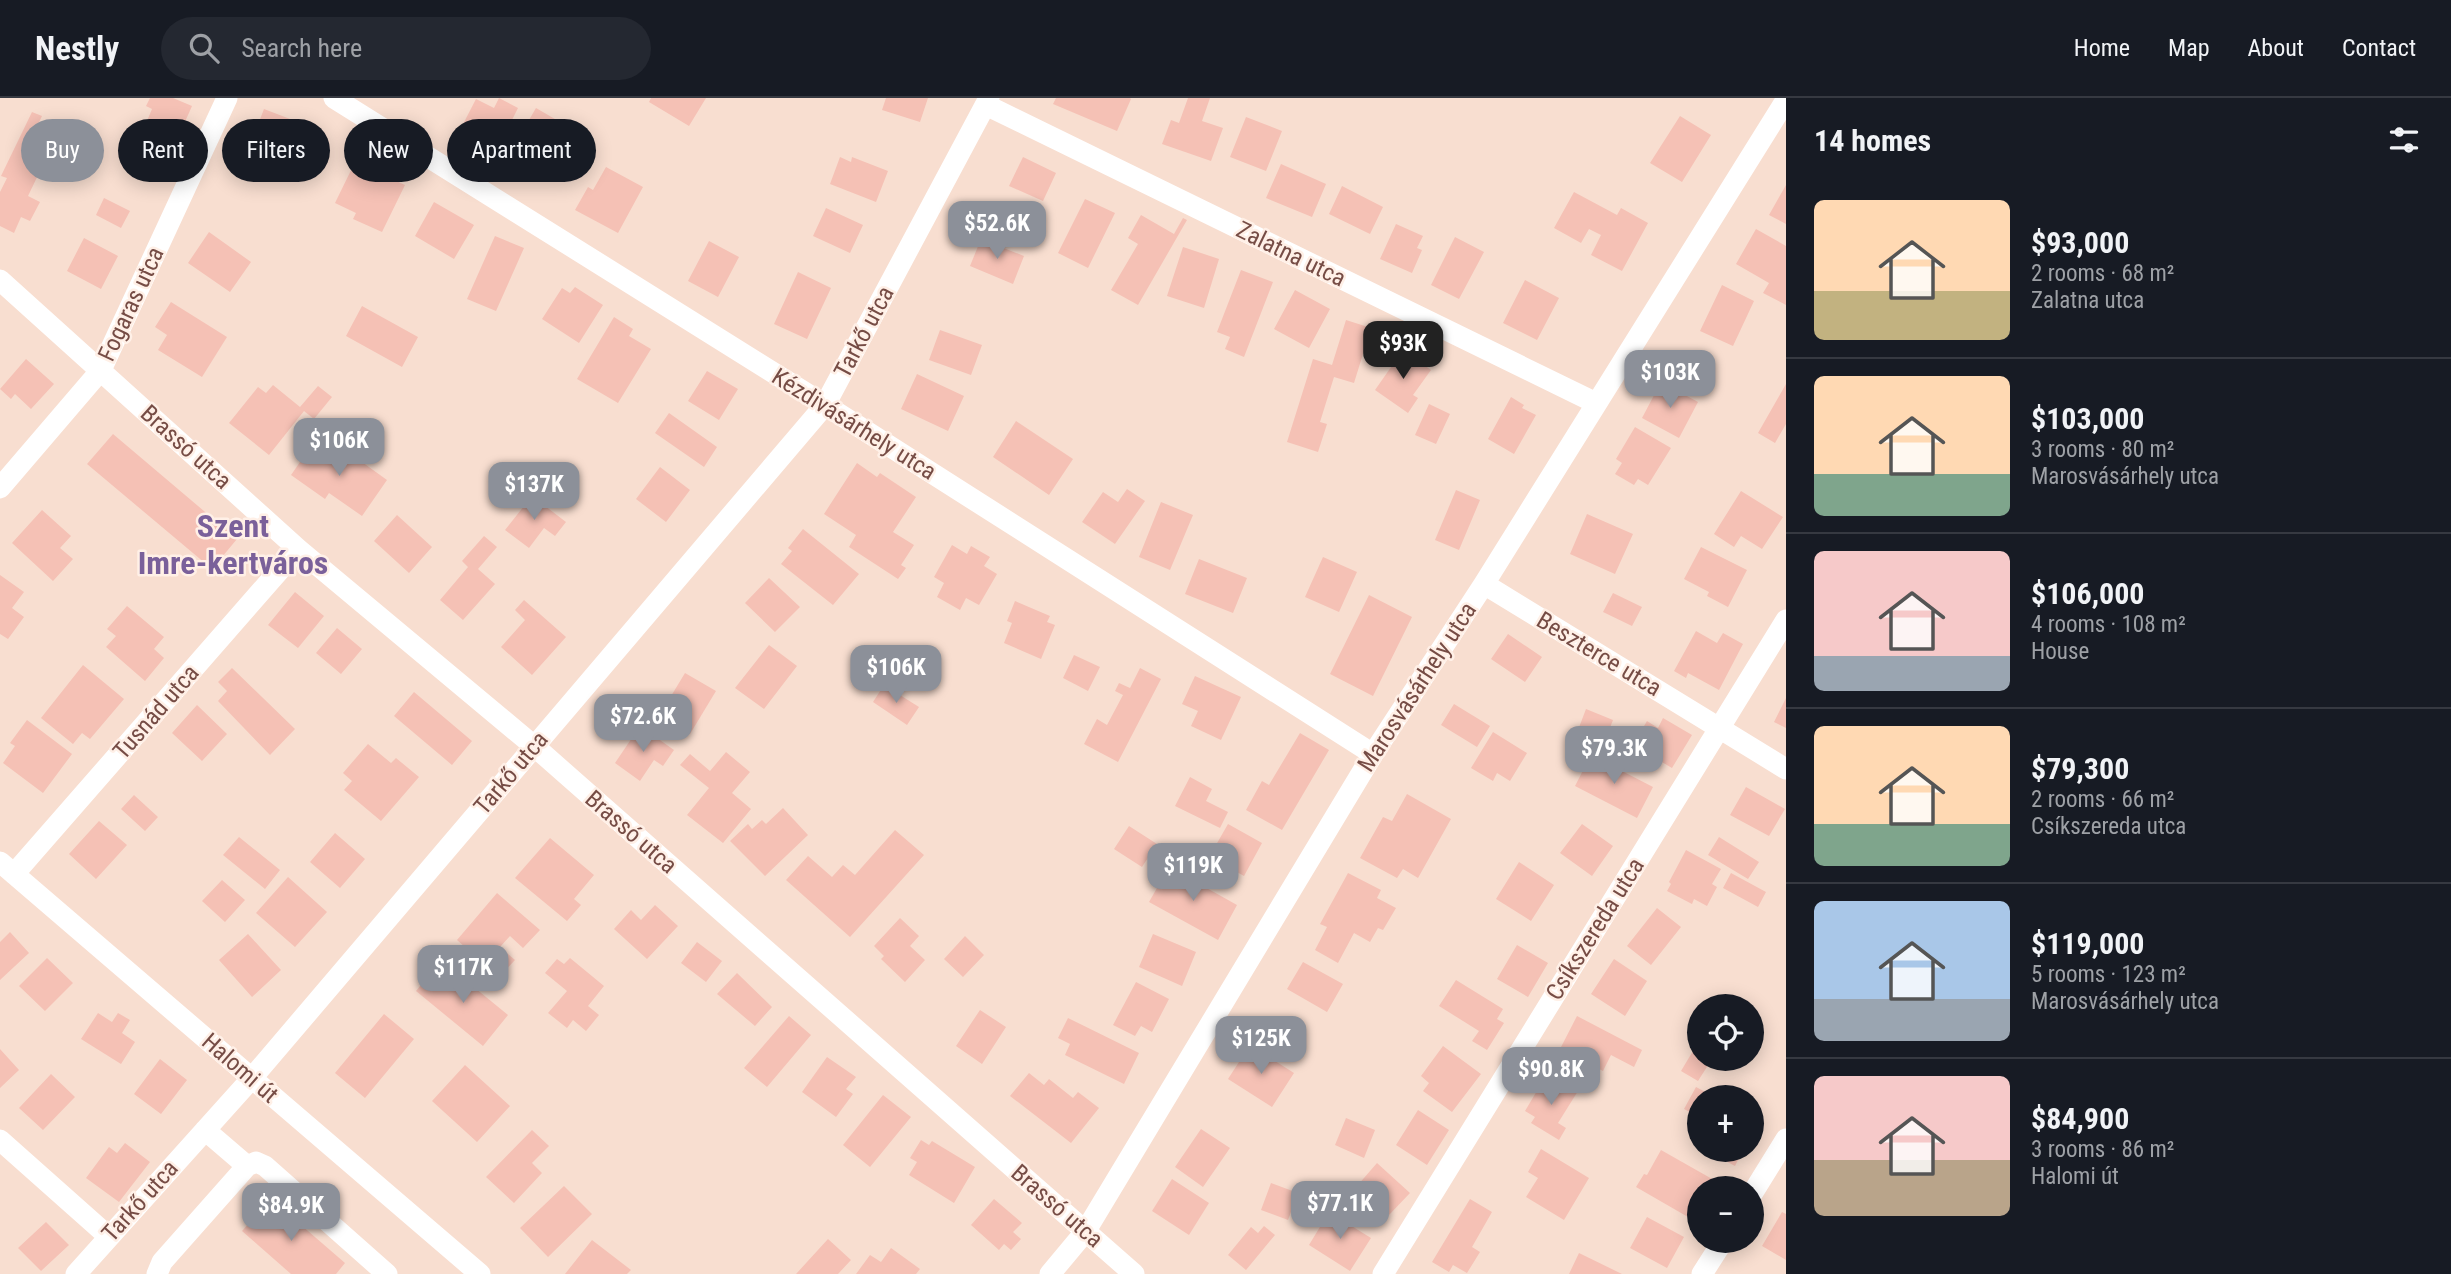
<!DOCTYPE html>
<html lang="en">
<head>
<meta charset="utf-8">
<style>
	body { margin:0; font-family:"Roboto Condensed",sans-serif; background:#242831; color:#f1f3f6; height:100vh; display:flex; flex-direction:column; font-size:26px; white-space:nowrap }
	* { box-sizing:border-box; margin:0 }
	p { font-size:23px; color:#9ea1a6 }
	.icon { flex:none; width:38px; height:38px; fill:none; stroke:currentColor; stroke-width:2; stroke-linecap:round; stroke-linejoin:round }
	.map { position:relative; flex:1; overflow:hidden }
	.sheet { display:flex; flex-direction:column; background:#171b24; width:665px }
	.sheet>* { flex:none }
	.guide { position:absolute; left:21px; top:21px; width:665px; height:63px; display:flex; gap:14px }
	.controls { position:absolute; left:1687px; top:896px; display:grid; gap:14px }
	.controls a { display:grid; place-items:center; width:77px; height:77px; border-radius:50%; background:#171b24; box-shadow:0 4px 18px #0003; font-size:35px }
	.price { position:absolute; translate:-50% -60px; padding:0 16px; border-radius:14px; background:#8c9099; color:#fff; font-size:23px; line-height:46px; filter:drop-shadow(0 2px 4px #0008) }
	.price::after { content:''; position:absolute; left:50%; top:42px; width:21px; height:16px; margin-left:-10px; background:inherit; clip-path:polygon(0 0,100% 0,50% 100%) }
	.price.on { background:#222; color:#fff }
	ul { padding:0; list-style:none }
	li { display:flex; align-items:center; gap:21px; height:175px; padding:0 28px }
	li+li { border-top:2px solid #363941 }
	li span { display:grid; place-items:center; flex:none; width:196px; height:140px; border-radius:10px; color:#555 }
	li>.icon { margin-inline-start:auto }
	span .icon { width:84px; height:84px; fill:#fffc; stroke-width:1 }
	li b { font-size:30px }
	h2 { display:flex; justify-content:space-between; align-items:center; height:84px; padding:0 28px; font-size:30px }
	.pill { padding:0 24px; border-radius:32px; background:#171b24; box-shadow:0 4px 18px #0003; font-size:24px; line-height:63px }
	.pill.on { background:#8c9099; color:#fff }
	header { display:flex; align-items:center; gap:42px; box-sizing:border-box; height:98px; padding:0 35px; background:#171b24; border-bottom:2px solid #363941 }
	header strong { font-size:33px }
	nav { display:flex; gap:38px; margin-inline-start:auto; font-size:24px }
	.search { width:490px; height:63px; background:#242831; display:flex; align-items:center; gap:18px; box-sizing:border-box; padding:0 24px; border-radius:38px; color:#9ea1a6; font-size:26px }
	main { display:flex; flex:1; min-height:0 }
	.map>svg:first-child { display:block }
</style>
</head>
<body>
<header>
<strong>Nestly</strong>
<div class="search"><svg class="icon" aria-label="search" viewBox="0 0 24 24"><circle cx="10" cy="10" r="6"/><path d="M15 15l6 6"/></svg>Search here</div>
<nav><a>Home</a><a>Map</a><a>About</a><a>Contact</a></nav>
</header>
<main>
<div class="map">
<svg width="1786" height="1176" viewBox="0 0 1786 1176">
	<rect width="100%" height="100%" fill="#feebdf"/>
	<path fill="#f8ded0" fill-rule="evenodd" d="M0,0H1786V1176H0ZM1699,908H1752V961H1699ZM1699,999H1752V1052H1699ZM1699,1090H1752V1143H1699Z"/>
	<path fill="#f5c1b5" d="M150,0H173L192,8L176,44L144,30L152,11L146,8Z
		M499,0L518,10L494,58L473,48L477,40L460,32L476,1L494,10Z
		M651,0H706L689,28L649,4Z
		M886,0H928L920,24L882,12Z
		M1056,0H1130L1131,1L1117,33L1053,6Z
		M1188,0H1210L1202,23L1223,30L1211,63L1162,46L1171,22L1179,25Z
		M536,10L579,35L554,76L512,51Z
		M264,11L311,29L295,70L248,52Z
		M32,14L42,18L31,41L50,51L47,58L66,67L59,82L40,73L28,98L40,104L30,123L21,119L14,135L0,128V94L7,80L1,78Z
		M1680,18L1711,37L1682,84L1650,65Z
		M1246,19L1282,33L1266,73L1230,59Z
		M840,59L851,64L852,59L888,73L876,104L830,86Z
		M1023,59L1056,75L1043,103L1009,88Z
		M355,64L405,87L382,134L353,121L356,115L335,105Z
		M1281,66L1326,86L1312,119L1266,100Z
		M606,69L643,89L618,135L575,112L588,89L593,92Z
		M1786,87V126L1769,117Z
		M1342,88L1383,109L1370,136L1329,116Z
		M1574,94L1617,117L1621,110L1648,125L1622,173L1591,157L1601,137L1589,131L1581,145L1554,130Z
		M104,100L130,113L121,130L96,117Z
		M1085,101L1115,115L1088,170L1058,155Z
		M434,104L474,127L454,161L415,138Z
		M826,110L863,127L850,155L813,138Z
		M1141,117L1174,136L1183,120L1187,122L1138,207L1111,192L1138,146L1128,140Z
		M1396,126L1423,138L1417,150L1422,152L1412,175L1380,161Z
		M1756,131L1786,148V207L1763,195L1769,185L1736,166Z
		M209,134L251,164L230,194L188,165Z
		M495,138L524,150L496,213L467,201Z
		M1455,139L1484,154L1459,201L1431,187Z
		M84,140L118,158L101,191L67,173Z
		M981,141L1024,158L1013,186L970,168Z
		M709,143L739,159L718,199L688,183Z
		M1183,149L1219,161L1204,210L1167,198Z
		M1241,172L1273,184L1244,259L1225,251L1230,239L1217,234Z
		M798,174L831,190L807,241L774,226Z
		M1525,182L1559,200L1537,242L1503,225Z
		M1722,187L1754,203L1733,248L1700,233Z
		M575,189L603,207L579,245L542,221L562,190L570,195Z
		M1295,192L1330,211L1309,250L1274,231Z
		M171,204L227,239L202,279L158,252L167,237L155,229Z
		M362,208L418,239L402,269L346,238Z
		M614,219L633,231L629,238L651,251L618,305L577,281Z
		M1346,222L1371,230L1354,285L1334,279L1320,324L1327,326L1318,354L1287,344L1313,261L1332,267Z
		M940,232L982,247L971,277L929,262Z
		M1403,252L1431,272L1413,297L1418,300L1408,315L1375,292Z
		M26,261L54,286L31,311L15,296L11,301L0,291Z
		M707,273L738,291L719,322L688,303Z
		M917,276L964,298L948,333L901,311Z
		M1661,284L1698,304L1679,340L1642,320Z
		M1786,286V326L1775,345L1758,335Z
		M273,287L300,309L318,288L332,299L314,321L304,313L269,357L229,325L258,289L266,295Z
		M1511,299L1524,307L1522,310L1536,317L1514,356L1488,341Z
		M1429,306L1450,316L1436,346L1415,337Z
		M669,315L717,349L704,369L655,335Z
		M1016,323L1073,361L1049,397L993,359Z
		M1635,329L1671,350L1648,387L1638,381L1634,387L1615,376L1622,365L1616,361Z
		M113,336L237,441L212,471L87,366Z
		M316,341L351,365L355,359L387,382L362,418L329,395L325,401L291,377Z
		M857,365L877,379L880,375L916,399L893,434L914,447L901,467L906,470L898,481L849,449L856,437L824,416Z
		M660,369L690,392L666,424L636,401Z
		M1127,391L1145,403L1115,446L1082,424L1103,394L1118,404Z
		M1456,392L1480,402L1459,452L1435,442Z
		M1741,393L1783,419L1762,451L1741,438L1734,449L1714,436Z
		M532,398L566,424L555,438L544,430L529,450L505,432Z
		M1161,404L1193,417L1170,472L1139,459Z
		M42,412L71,438L60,450L73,461L53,483L12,445Z
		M1587,416L1633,436L1615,476L1570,456Z
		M397,417L432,449L409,475L374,443Z
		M803,431L859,476L833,507L781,466L792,453L788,450Z
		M484,438L497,449L478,471L495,486L463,522L440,502L468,469L462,463Z
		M952,447L967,456L971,448L990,459L984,468L997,476L979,507L966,500L960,512L937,499L944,485L934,479Z
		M1701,449L1747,472L1728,509L1707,498L1709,494L1684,481Z
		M1323,459L1357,474L1339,514L1305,499Z
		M1199,461L1247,480L1233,515L1185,496Z
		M0,477L24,494L12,510L24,519L8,541L0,536Z
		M769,480L800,509L775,534L745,505Z
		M295,494L324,518L298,550L268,527Z
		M1613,495L1642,509L1632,528L1603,514Z
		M1369,497L1412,519L1373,598L1330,576Z
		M524,502L566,539L532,577L501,549L525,522L515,512Z
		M1015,503L1050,518L1047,524L1055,527L1041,561L1004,545L1012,525L1007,523Z
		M127,508L164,539L154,551L164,560L145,583L106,549L116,538L107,531Z
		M337,530L362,551L341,576L316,555Z
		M1696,533L1717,545L1723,535L1743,546L1719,592L1688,575L1686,580L1674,573Z
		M1508,536L1542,559L1525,584L1491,561Z
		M769,547L797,568L764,611L735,590Z
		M1074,557L1100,569L1088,593L1063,580Z
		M83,567L124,601L90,641L82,635L73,646L41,620Z
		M232,570L295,631L270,657L218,603L227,593L218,584Z
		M1140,570L1161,581L1118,664L1084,646L1097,621L1107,627L1123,597L1115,593L1119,585L1130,590Z
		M685,575L716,593L690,636L659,618Z
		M1195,578L1241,599L1221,642L1191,628L1198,613L1182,606Z
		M884,587L919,609L907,627L873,604Z
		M414,594L472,643L452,667L394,618Z
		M1786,600V630L1774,624Z
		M1454,606L1490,628L1477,649L1441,627Z
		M197,607L227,636L202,663L172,635Z
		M1586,611L1613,622L1602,650L1575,640Z
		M1663,620L1692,637L1672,670L1633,647L1647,623L1658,630Z
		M27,622L72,656L43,695L3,665L15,648L10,645Z
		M640,628L674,652L663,668L654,662L640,683L615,665Z
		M1493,634L1527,655L1510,683L1497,675L1493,683L1471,670Z
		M1300,635L1329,652L1282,732L1246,712L1262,683L1269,687Z
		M368,646L391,665L396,660L419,679L381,723L344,692L352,683L343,675Z
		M726,654L750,674L732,695L751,711L723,745L687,717L709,690L680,667L690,656L710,673Z
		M1591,657L1653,689L1637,720L1575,688Z
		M1190,679L1212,691L1206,703L1228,714L1220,730L1175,708Z
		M1746,689L1785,711L1769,738L1730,717Z
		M1407,696L1451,721L1418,780L1403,771L1397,780L1360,760L1383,719L1392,723Z
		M134,697L158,719L145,733L121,711Z
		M783,710L808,737L765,778L730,743L748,726L752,731L762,722L766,726Z
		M99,723L127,747L96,781L69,756Z
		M1228,726L1262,745L1244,778L1221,765L1224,760L1212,754Z
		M1582,726L1613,748L1592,778L1560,755Z
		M1129,728L1157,746L1142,769L1114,751Z
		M895,732L924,757L850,839L786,782L808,758L832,779L843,767L855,777Z
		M335,735L365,761L340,790L310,764Z
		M239,739L280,772L265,791L223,757Z
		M1719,739L1759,764L1748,781L1708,757Z
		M550,740L594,777L574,801L581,807L567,823L515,780Z
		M1686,752L1721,771L1712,786L1717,789L1707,808L1694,801L1692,806L1667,793L1671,786L1669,784Z
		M1519,764L1554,787L1531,823L1496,801Z
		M1169,769L1237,807L1218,842L1149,804Z
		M1348,775L1381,792L1377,800L1396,810L1383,832L1378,830L1370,844L1354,835L1338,865L1315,852L1327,829L1320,826Z
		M1731,775L1766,794L1758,809L1723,790Z
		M288,779L327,814L295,849L256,815Z
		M222,782L245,802L225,824L202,803Z
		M497,795L540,832L523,850L510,838L500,849L515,862L499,879L457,842Z
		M655,807L678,828L647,861L614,831L631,812L641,822Z
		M1657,810L1681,829L1651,867L1627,848Z
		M900,820L919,838L910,848L925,862L905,884L881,861L884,858L874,848Z
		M10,834L29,855L0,882V844Z
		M248,836L281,872L252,899L219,862Z
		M1153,836L1196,854L1182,888L1139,869Z
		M965,838L984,857L963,879L944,861Z
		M697,844L722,863L706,884L681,865Z
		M1517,847L1548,865L1528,899L1497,881Z
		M47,860L73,885L45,913L19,888Z
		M570,860L604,888L588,908L599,917L586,933L573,922L567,930L548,915L567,893L545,875L557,861L564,866Z
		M1614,861L1647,883L1625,918L1591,896Z
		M1303,864L1343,886L1327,914L1287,891Z
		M435,870L446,880L453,872L508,917L483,948L416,893Z
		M737,875L772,909L755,928L717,896Z
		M1456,882L1503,911L1497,921L1504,925L1487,952L1472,943L1479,933L1439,908Z
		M1136,884L1169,901L1152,934L1141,928L1135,938L1113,927Z
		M980,912L1006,929L982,966L956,948Z
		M98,915L112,924L118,915L130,922L122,935L135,944L121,966L81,941Z
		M384,916L414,941L365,1000L335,975Z
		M789,918L811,937L767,989L744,970Z
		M1577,918L1642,952L1634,969L1611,957L1603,973L1560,951Z
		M1068,920L1139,955L1124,986L1065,957L1070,946L1058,940Z
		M1699,943V961H1722L1719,965L1712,961L1698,983L1681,973Z
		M1250,947L1294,975L1272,1009L1228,981Z
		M1443,948L1481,976L1452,1014L1423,993L1429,985L1421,978Z
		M0,951L19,972L0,990Z
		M827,959L856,979L846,991L853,996L836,1019L802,994Z
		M160,961L187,982L161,1016L134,996Z
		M465,967L510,1008L477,1044L432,1003Z
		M1029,975L1044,987L1049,981L1073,1000L1078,994L1099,1010L1071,1045L1010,998Z
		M51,976L75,999L43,1032L19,1010Z
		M1544,981L1554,987L1558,981L1578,993L1558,1025L1566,1030L1559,1042L1531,1025L1535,1019L1525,1013Z
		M1696,989L1715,999H1699V1019L1684,1011Z
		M883,997L911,1019L870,1069L843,1047Z
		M1418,1012L1449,1032L1427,1067L1396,1047Z
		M1346,1020L1375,1032L1364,1060L1335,1047Z
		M1201,1031L1230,1050L1203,1089L1175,1069Z
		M532,1032L549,1048L532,1065L542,1075L514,1105L486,1079Z
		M921,1042L929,1047L932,1043L975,1069L954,1105L909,1077L917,1064L910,1060Z
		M125,1045L150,1064L119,1104L86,1080L109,1049L117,1055Z
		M1541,1051L1589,1080L1564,1122L1526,1099L1538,1080L1528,1074Z
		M1661,1052L1721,1086L1719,1090H1699V1117L1692,1112L1688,1119L1636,1089L1644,1076L1647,1077Z
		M1705,1052H1743L1735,1068Z
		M1377,1065L1410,1095L1389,1117L1357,1088Z
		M1172,1081L1209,1105L1189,1137L1152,1113Z
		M1271,1085L1298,1095L1288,1122L1261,1112Z
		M564,1088L592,1116L548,1159L520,1130Z
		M271,1101L345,1165L336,1176H291L242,1133Z
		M994,1101L1022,1125L1013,1134L1021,1141L1011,1152L1004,1146L999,1152L971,1127Z
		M1470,1101L1492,1114L1472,1149L1480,1154L1467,1175L1453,1167L1449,1174L1432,1164Z
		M1329,1114L1371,1140L1350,1173L1309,1147Z
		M1782,1114L1786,1116V1162L1762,1148Z
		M1647,1119L1684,1139L1667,1170L1630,1150Z
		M46,1124L69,1147L41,1173L18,1150Z
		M1264,1128L1275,1137L1246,1172L1228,1157L1251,1129L1258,1135Z
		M828,1141L851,1162L838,1176H796Z
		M592,1142L631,1172L627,1176H565Z
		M891,1150L920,1171L916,1176H856L870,1157L881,1164Z
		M1579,1155L1622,1176H1569Z"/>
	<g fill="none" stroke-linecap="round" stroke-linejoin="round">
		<path stroke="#fff" stroke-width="21" d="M334,0L825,307L1373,656
			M986,7L1596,305
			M0,182L298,451L534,648L1134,1176
			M0,390L101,272L227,0
			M1484,486L1786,671
			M0,764L480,1176
			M14,776L298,451
			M205,1032L247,1068
			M0,1042L108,1138
			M1752,1096L1786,1041
			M76,1176L252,980L825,307L989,0
			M157,1176L162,1164L247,1068L256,1064L265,1068L387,1176
			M1050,1176L1085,1134L1373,656L1484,486L1786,2
			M1383,1176L1786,522
			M1702,1176L1723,1143"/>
	</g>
	<g text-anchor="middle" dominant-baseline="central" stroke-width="5" stroke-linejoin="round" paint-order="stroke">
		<g font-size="24" fill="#764c45" stroke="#fff0e7">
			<text transform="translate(1291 156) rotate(26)">Zalatna utca</text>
			<text transform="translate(131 206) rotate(-65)">Fogaras utca</text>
			<text transform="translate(864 234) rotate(-62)">Tarkő utca</text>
			<text transform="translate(854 326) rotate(32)">Kézdivásárhely utca</text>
			<text transform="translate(186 349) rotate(42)">Brassó utca</text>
			<text transform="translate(1599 556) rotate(31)">Beszterce utca</text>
			<text transform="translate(1417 589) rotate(-57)">Marosvásárhely utca</text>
			<text transform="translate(156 614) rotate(-49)">Tusnád utca</text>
			<text transform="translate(511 675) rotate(-50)">Tarkő utca</text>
			<text transform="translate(631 734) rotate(41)">Brassó utca</text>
			<text transform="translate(1595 831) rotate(-58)">Csíkszereda utca</text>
			<text transform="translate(240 970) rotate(41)">Halomi út</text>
			<text transform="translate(140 1103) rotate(-48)">Tarkő utca</text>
			<text transform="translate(1057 1108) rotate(41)">Brassó utca</text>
		</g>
		<g font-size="32" font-weight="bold" fill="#7a609a" stroke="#fff0e7">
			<text x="233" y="428">Szent<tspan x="233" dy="37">Imre-kertváros</tspan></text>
		</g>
	</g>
</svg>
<div class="controls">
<a><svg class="icon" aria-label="locate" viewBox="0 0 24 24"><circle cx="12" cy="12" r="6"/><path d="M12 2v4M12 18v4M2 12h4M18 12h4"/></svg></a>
<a>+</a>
<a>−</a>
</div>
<b class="price" style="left:997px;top:163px">$52.6K</b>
<b class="price on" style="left:1403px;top:283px">$93K</b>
<b class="price" style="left:1670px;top:312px">$103K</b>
<b class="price" style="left:339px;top:380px">$106K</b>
<b class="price" style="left:534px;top:424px">$137K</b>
<b class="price" style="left:896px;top:607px">$106K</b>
<b class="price" style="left:643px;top:656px">$72.6K</b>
<b class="price" style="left:1614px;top:688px">$79.3K</b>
<b class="price" style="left:1193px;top:805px">$119K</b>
<b class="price" style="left:463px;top:907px">$117K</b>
<b class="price" style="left:1261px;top:978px">$125K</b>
<b class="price" style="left:1551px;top:1009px">$90.8K</b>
<b class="price" style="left:1340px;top:1143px">$77.1K</b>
<b class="price" style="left:291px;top:1145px">$84.9K</b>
<div class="guide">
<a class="pill on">Buy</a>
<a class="pill">Rent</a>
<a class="pill">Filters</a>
<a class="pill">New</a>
<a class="pill">Apartment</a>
</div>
</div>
<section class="sheet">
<h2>14 homes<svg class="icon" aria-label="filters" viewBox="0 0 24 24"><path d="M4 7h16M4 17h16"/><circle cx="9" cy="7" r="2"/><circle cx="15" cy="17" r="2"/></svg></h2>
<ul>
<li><span style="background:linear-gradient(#ffd9b3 65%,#c2b280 0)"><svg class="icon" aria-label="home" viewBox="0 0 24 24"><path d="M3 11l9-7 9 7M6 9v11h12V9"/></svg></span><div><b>$93,000</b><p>2 rooms · 68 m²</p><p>Zalatna utca</p></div></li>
<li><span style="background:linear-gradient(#ffd9b3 70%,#7fa58c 0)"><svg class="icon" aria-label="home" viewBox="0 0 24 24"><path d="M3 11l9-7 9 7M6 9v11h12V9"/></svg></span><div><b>$103,000</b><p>3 rooms · 80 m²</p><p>Marosvásárhely utca</p></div></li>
<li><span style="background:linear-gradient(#f6c9c9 75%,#9aa5b1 0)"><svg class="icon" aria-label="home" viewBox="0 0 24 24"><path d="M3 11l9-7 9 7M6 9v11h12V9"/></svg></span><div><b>$106,000</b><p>4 rooms · 108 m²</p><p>House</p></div></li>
<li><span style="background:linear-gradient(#ffd9b3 70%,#7fa58c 0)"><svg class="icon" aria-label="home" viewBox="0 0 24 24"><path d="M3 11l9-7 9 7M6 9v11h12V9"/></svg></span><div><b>$79,300</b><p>2 rooms · 66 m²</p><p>Csíkszereda utca</p></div></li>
<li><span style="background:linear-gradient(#a9c7e8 70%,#9aa5b1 0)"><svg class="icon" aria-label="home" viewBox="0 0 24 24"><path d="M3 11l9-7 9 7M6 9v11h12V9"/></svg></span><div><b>$119,000</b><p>5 rooms · 123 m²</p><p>Marosvásárhely utca</p></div></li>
<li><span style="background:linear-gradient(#f6c9c9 60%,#b9a48a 0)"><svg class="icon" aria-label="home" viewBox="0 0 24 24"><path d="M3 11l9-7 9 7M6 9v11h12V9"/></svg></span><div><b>$84,900</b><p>3 rooms · 86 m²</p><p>Halomi út</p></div></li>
</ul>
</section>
</main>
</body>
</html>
